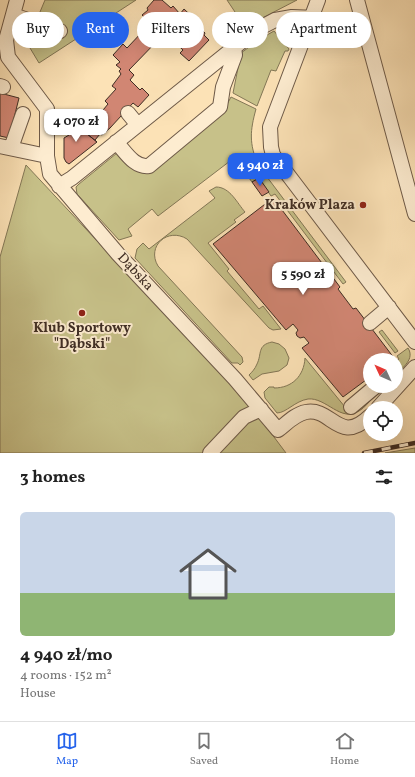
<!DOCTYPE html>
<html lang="en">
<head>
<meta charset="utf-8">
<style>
	body { margin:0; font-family:Vollkorn,serif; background:#f6f6f6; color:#222; height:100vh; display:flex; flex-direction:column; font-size:15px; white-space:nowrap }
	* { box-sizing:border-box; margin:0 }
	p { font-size:13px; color:#767676 }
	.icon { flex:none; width:22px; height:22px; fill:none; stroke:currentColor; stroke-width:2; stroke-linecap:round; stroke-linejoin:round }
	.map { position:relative; height:453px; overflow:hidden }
	.panel { display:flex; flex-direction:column; background:#fff; flex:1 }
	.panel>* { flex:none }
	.banner { position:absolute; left:12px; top:12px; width:391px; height:36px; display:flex; gap:8px }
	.needle { width:26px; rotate:314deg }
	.tools { position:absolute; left:363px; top:353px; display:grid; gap:8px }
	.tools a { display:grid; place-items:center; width:40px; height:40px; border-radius:50%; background:#fff; box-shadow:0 4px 16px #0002; font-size:20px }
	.price { position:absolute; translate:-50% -34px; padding:0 9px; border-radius:8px; background:#fff; color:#222; font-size:13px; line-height:26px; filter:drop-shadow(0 1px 2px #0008) }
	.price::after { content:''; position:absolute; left:50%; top:24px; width:12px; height:9px; margin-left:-6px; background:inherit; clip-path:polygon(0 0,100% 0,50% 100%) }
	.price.on { background:#2563eb; color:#fff }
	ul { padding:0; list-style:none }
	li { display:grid; align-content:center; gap:8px; height:212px; padding:0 20px }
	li+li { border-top:1px solid #e0e0e0 }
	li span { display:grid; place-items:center; height:124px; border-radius:6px; color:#555 }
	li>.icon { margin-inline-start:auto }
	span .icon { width:72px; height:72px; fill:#fffc; stroke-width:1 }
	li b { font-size:17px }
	h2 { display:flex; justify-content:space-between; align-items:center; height:48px; padding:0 20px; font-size:17px }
	.tag { padding:0 14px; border-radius:18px; background:#fff; box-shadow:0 4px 16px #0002; font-size:14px; line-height:36px }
	.tag.on { background:#2563eb; color:#fff }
	.menu { display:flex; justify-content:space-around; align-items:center; height:56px; border-top:1px solid #e0e0e0; background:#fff; font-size:11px; color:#767676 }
	.menu a { display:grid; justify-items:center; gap:2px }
	.menu .on { color:#2563eb }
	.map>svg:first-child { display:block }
</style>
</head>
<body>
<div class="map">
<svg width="415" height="453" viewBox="0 0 415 453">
	<rect width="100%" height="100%" fill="#fce2b6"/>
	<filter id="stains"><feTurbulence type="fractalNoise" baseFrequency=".005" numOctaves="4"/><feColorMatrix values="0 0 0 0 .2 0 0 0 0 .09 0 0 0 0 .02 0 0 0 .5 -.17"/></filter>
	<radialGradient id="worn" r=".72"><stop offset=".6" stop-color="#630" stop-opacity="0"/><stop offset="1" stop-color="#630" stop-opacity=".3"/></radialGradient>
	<path fill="#c7c189" stroke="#837756" d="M45,0H136L39,63L27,43Z
		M227,0H297L245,27Z
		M289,24L294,27L297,33L293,48L275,27Z
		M274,31L289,49L288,51H285L276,71L271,70L257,106L233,93L241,53L260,39Z
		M231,97L256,109C250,131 249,143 258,165L346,282L343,284L275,194L271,196L259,178L252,182L234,158L158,216L152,209L128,229L132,236L119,240L77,194L76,187L79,184L117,153L134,169L224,110Z
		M26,165L216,368L259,417L286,453H0V257Z
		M216,187C230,187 237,203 245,212L234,220L236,222L208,243L229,269L227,271L259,309L263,306L281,329L273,330L269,328L187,239C168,227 146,246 158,266L242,357L243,362L240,365L238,363H232L135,258L137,249L143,243L149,249L215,198L209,191Z
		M382,330L398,351L395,353L379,332Z
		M272,342L279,344L285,349L289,358L287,365L279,371L262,374L253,380L249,375C252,372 255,369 257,364C262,354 257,345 272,342Z
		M408,348C415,359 403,367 396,375V361L399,359L397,356Z
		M305,358L345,407L375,395L374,397C369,401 365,408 359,411C341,423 326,397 308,399C295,401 286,413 277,413L265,398L264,392L269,387H274V388C292,388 304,376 305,358Z
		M415,448V453H385Z"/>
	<path fill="#d18673" stroke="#3f2d24" d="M154,0H162L171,8L173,6L180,14L184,9L200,24L198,26L205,33L204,35L209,40L189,61L180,53L183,50L168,36L165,40L161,37L129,70L134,75L130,80L140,90L142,88L149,95L138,107L133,103L110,128L102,135L100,134L95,140L97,142L81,129L75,122L77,124L82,119L84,121L94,111L99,115L108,104L105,101L116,89L112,86L121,74L119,71L121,69L116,65L120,62L113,55L123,44L127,48L144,30L140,26L146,19L142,15L148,10L147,8Z
		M0,93L19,98L9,138L0,136Z
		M75,122L81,129L97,142L69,164L66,162L64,158V138L69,135L67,131Z
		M259,178L269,192L262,196L252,182Z
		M273,198L340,287L338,289L353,309L356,308L394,358L392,360H370V377L343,397L302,348L309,343L304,337L300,338L297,336L296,333L298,330L293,324L286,330L213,244Z"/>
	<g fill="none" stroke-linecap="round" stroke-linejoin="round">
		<defs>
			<path id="minor" d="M17,0L6,40L8,57L47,109V156L50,174L118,254L235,379L278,430C286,424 295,414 306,412C332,407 339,446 370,416
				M318,0L270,127L271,147L273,155L415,342
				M357,0L415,214
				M13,15L60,31
				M0,86L3,87
				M128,113L137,124
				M116,142C125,151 134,168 149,166L220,107L223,87L235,55L234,47
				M0,146L47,156
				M11,148L23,114
				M59,186L72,178L256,30L275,20L292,17L316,18
				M370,323L389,307
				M351,407L376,386
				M378,408L415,367
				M210,453L244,417L261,409"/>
		</defs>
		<use href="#minor" stroke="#6e5a48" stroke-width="16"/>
		<use href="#minor" stroke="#fdecd0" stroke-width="14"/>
		<defs>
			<path id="rail" d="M364,453L415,443"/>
		</defs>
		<use href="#rail" stroke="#3f2d24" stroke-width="4.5"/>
		<use href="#rail" stroke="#fdecd0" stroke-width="3" stroke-dasharray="9" stroke-linecap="butt"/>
	</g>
	<g fill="#8f2418" stroke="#fdecd0" stroke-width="1.5">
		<circle cx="363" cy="205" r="4"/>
		<circle cx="82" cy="313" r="4"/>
	</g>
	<g text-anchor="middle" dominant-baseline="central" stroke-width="4" stroke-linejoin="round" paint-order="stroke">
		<g font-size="14" font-weight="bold" fill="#3f2d24" stroke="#fdecd0" text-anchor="end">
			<text x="355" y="205">Kraków Plaza</text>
			<text x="82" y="328" text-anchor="middle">Klub Sportowy<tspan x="82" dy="16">"Dąbski"</tspan></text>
		</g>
		<g font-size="14" fill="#3f2d24" stroke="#fdecd0">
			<text transform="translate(135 272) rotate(47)">Dąbska</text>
		</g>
	</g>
	<rect width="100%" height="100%" filter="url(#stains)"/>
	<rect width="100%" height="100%" fill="url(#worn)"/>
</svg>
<div class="tools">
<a><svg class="needle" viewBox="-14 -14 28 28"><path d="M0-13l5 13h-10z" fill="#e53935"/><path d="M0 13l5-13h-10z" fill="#767676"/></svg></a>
<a><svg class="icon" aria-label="locate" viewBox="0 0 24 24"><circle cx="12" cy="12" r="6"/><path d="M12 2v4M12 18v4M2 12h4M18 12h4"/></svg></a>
</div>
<b class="price" style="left:76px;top:143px">4 070 zł</b>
<b class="price on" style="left:260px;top:187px">4 940 zł</b>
<b class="price" style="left:303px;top:296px">5 590 zł</b>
<div class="banner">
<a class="tag">Buy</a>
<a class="tag on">Rent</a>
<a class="tag">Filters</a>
<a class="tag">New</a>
<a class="tag">Apartment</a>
</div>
</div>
<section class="panel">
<h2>3 homes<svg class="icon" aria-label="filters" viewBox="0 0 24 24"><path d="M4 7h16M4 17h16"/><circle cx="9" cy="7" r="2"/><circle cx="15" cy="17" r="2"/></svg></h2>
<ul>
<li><span style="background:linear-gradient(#c9d6e8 65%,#8fb573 0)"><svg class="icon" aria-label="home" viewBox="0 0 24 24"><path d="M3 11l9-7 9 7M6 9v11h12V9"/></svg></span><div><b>4 940 zł/mo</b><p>4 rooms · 152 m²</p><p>House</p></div></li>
</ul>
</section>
<nav class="menu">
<a class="on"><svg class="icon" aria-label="map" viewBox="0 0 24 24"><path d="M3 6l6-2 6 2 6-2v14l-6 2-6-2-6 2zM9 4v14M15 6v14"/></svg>Map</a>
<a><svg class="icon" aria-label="saved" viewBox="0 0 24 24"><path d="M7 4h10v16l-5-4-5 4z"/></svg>Saved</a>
<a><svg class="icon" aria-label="home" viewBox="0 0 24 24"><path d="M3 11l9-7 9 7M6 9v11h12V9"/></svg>Home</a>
</nav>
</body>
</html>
